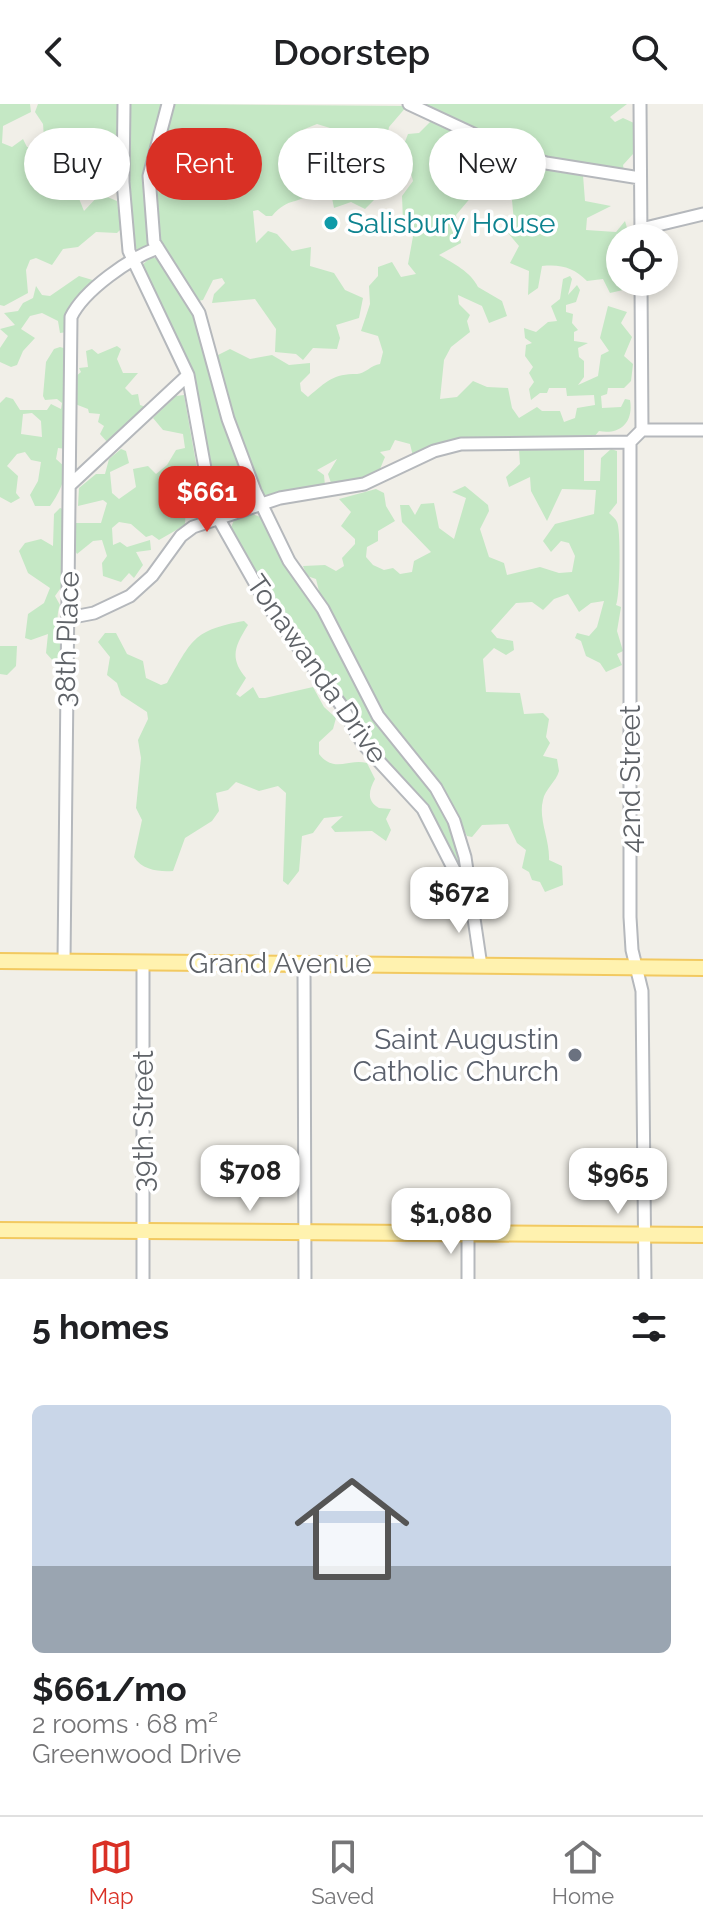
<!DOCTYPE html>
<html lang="en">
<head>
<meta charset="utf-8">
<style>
	body { margin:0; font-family:Raleway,sans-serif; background:#f6f6f6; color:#202124; height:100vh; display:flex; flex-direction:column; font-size:30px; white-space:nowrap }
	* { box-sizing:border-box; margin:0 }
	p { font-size:26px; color:#757577 }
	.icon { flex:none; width:44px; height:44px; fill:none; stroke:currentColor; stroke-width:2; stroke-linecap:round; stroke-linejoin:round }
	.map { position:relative; height:1175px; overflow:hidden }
	.side { display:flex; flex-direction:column; background:#fff; flex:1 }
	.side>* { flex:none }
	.banner { position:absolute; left:24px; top:24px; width:656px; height:72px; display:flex; gap:16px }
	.fabs { position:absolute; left:606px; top:120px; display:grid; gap:16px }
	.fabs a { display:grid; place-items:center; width:72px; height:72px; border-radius:50%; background:#fff; box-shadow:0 4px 12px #0003; font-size:40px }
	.price { position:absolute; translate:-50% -68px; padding:0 18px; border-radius:16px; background:#fff; color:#222; font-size:26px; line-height:52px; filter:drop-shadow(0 2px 4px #0008) }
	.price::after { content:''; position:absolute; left:50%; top:48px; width:24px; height:18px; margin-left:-12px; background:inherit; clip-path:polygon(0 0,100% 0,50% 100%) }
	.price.active { background:#d93025; color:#fff }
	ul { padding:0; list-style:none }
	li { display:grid; align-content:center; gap:16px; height:424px; padding:0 32px }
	li span { display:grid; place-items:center; height:248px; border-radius:12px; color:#555 }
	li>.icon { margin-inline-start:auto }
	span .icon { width:144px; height:144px; fill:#fffc; stroke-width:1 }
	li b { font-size:34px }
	h2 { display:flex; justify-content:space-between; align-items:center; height:96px; padding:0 32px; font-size:34px }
	.pill { padding:0 28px; border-radius:36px; background:#fff; box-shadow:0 4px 12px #0003; font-size:28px; line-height:72px }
	.pill.active { background:#d93025; color:#fff }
	header { display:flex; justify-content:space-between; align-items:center; height:104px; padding:0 32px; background:#fff; font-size:36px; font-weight:600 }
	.tabs { display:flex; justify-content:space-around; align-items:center; height:112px; border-top:2px solid #e0e0e0; background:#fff; font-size:22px; color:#757577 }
	.tabs a { display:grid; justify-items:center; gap:4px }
	.tabs .active { color:#d93025 }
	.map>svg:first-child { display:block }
</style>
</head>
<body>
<header><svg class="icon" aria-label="back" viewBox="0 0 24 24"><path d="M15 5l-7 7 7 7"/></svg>Doorstep<svg class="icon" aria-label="search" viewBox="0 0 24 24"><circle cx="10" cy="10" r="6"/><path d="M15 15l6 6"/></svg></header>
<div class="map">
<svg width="703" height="1175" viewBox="0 0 703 1175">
	<rect width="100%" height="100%" fill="#f1efe8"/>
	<path fill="#c5e8c5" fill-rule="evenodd" d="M0,0H30L31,8L3,22L2,39L12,43L23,35L27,43L39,45L47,63L38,74L39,86L53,91L76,87L84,107L100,90L117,97L121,125L117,129L96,128L78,143L63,145L52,161L36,154L30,156L26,166L28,189L4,202L0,201Z
		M38,0H122L120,83H103L95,77L98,57L78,45L45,47L43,20L35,8Z
		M129,0H165L156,32L151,139L137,149L129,102Z
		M173,0L407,2L389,23L380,68L370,76L374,96L365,105L351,98L334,104L331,89L354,85L356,77L329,73L322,49L337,33L330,24L317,20L295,29L304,44L302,56L308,61L309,89C299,101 289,92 272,112H266L258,106L253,107L256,139L268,127L277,130L292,147L311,143L310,162L334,169L345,186L363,194L359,214L336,221L340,234L337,245L313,244L303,256L296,250L275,248L276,225L255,195L212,199L214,190L225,179L222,174L213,176L203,196L198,197L159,137L155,69Z
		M418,0H627L610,13L615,18L623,14L634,19L633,50L623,61L624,67L560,58L522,48Z
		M432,16L583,71L585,97L611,102L587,114L586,126L616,128L625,117L630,134H620V178H630L623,186L610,189L603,175L587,177C574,164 562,160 542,162L538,184L528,191L529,167L510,159L519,142L508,129L514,118L512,96L493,84L478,85L456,111L461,139L439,151C453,159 471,168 478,183L502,197L507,212L489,219L482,202L458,191L459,200L470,211L467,217L470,228L451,243L444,256L440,295L457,293L473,277L487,283L508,284L512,304L519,314L537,303L542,307H560L564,318L575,314L577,304L595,301L594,291L567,292L566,284H549L547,289H540L531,296L529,285L534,278L529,269L533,263L525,252L526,241L532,239L525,234L524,224L536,228L548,218L557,217L551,202L560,195L563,175L570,172L572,175L568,191L577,181L580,186L576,198L566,201V208L573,210L572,219L578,226L574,228V237L588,239L578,244L579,253L584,257V273L578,281L598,272L601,251L609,247L600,234L608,202L627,208L621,219L632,233L624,252L633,260L631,277L624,284H608L607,290L601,292L602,304L621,303L625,295L630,296C634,319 619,331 599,327L594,333L475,334L413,352L410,340L395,336L390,346L380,348L385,353L380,365L357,377L332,382L328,370L337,355L317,366L324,371L325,382L264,393L235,326L216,252L230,245L250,255L272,251L289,261L310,259V269L300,279L301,287L308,293C327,277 333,270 357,270C365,270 371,261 380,260L383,248L378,232L361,227L370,200L369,182L378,172V163L392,158L401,173L416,170L408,160L414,127L403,117L402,92L413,77C409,55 395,61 408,30L419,29Z
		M150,154H159L197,212L252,392L247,400L226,406L217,401L197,298L141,162Z
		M79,172L96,177L69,206L67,228L60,229L58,217L42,209L30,212L21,225L35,234L23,247L17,261L11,263L0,258V244L8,232L0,225L15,221L4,209L18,207L23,199L33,194L36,182L42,191L50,192Z
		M117,242L121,245L117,255L123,269H138L125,284L132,291L138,290L140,301L146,303L108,339L100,330L104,322L98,318L100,310L89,309L88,305L75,300V273L81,268L79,264L88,263L86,247L92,245L98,250Z
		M60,243L67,245L66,345L58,344L56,355L66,364C65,377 58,391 50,402H35L30,391L38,377L41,358L31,356L25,348L17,350L7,362L18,372L16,389L20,394L11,399L0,393V299L6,293L13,295L20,306H47L51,300L61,305L62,299L57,295L45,296L43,292L46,258L54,245ZM32,309L41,317L42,333L21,330L23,310Z
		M184,291L202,393L197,396C188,386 191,376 189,364L176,363L168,367L172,378L167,389L177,399H186L185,421L159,436L152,431L146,433L131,420L119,418L112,424L113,441L120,438L127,443L150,436L151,446L136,448L143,461L134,474L129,469L121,478L103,472L102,459L107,452L102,436L93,437L77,450L74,445L76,419H101L107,399L103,396L78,402L79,384L96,370H105L109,355L121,345L126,347L129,359L110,368L112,389L119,395L136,383L133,365L148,362L156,370L167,361L176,346L185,344L183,330L163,326L153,314L176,292Z
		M584,345V377H600L601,354L611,345L617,347V399L609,409C612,412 616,415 617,418C621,425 620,493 616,501L621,503L617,527L623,547L617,550L622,561L606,568L600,559L586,552L581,537L575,534L577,529L589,532L597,523L604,497L591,499L579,508L568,490L554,495L543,506L532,498L516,499L491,527L497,534L513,537L514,546L506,551L494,544L483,555L486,588L520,589L524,610L543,609L549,615L546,633L550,639L543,652L557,655L559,667C556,678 545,685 543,696C538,715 550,736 549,756L562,762L563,781L545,788L540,778L532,776L529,768L522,764L526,746L517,739L508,720L482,721L472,733L467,732L440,681L381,606L320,491L316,475L307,472L303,462L325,461L336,467L344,462L342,454L355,440V435L341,422L351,408L339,395L376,385L384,389L386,402L395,417L378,427V437L367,443L366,453L373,461L384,466L393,464L400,470L412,468L414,457L431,448L402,418L400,401H409L415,411L421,400L434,399L439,424L454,435L466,394L452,388L465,382L488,401L489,407L480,425L489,453L504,459L507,471L540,463L559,469L572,468L575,452L569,439L561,437L551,448L543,437L555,420L594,410L596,386L562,385L547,417L531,387L530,373L509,383L506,373L520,360L519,346Z
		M60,404L66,406L65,478L55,492L60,501C54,516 61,532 61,552L54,558L46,549L48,530L31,536L25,534L28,510L44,499L50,484L28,469L19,447L25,439L41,435L53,442L54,410Z
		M252,410L261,413L286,459L324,514L371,606L439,695L454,727L465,778L429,707L366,638L280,512L230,426L234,416Z
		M244,517L248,521C235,542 229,554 246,574L236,590L240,593L253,583L259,594H265L313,583L324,603L336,614L333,625L319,638V650C335,670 348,654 367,659L375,675C369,686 366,697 379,704L391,705L386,715L391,726L386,737L372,727L335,728L331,723L343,712L324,714L313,729L302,732L299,767L288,781L283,777L286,689L278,682L259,687L236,678L228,686L216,689L219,707L212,717L185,734L173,767C159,768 142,766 134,753L142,716L136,704L141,654L138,636L148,615L147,608L121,591L117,579L107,571L110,553L98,538L105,529H116L127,550L143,557L146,574L161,581L167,579C192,536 193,526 244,517Z
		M0,542H17L16,562L7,571L0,570Z"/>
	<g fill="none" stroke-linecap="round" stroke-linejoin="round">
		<defs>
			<path id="minor" d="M124,0L123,78L129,147L188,271L212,403L268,502L341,601L363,640L423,705L468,793
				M168,0L149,72L154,138L199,209L228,315L255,387L289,457L323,505L378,612L436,684L454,717L465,753L481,862
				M409,0L512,48L546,59L640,74
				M640,0L641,134
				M641,125L703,110
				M641,178L642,326L630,338V813L632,846L642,887L645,1175
				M642,326H703
				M70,381L188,271
				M68,514L94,509L130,492L152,472L181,432L193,423L280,394L364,380L434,347L461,340L630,338
				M64,857L71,213C84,186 130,154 158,144
				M143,858V1175
				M304,860L305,1175
				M468,1175V1130"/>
			<path id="major" d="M0,857L703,864
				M0,1126L703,1131"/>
		</defs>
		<use href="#minor" stroke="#b5b8bc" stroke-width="15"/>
		<use href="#major" stroke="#f2c960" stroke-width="18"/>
		<use href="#minor" stroke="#fff" stroke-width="11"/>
		<use href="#major" stroke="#fff2af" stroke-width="14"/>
	</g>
	<circle fill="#0f9aa8" stroke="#fff" stroke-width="3" cx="331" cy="119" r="8"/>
	<circle fill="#6b7280" stroke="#fff" stroke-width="3" cx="575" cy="951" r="8"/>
	<g text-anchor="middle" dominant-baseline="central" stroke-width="7" stroke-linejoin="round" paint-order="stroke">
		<g font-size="28" fill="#0d838f" stroke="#fff" text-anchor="start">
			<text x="347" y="119">Salisbury House</text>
		</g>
		<g font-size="28" fill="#5f6368" stroke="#fff">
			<text transform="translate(67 535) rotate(-88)">38th Place</text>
			<text transform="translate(317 565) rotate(55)">Tonawanda Drive</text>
			<text transform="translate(630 675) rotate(-90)">42nd Street</text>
			<text x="280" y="859">Grand Avenue</text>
			<text transform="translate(143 1017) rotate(-90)">39th Street</text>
		</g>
		<g font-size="28" fill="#5b616d" stroke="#fff" text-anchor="end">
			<text x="559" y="935">Saint Augustin<tspan x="559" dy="32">Catholic Church</tspan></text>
		</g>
	</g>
</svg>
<div class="fabs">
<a><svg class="icon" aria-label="locate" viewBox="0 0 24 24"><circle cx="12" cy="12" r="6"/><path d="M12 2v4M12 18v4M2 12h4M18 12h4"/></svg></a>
</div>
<b class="price active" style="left:207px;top:430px">$661</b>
<b class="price" style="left:459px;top:831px">$672</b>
<b class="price" style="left:250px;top:1109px">$708</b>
<b class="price" style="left:618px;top:1112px">$965</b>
<b class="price" style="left:451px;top:1152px">$1,080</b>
<div class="banner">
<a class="pill">Buy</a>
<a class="pill active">Rent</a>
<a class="pill">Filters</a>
<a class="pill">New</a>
</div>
</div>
<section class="side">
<h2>5 homes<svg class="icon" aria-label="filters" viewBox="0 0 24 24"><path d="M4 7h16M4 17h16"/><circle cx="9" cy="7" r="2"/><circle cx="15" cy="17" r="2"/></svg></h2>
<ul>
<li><span style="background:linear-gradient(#c9d6e8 65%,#9aa5b1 0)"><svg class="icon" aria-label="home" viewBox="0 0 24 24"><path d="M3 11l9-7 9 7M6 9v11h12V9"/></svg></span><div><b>$661/mo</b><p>2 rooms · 68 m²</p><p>Greenwood Drive</p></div></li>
</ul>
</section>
<nav class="tabs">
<a class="active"><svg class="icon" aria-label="map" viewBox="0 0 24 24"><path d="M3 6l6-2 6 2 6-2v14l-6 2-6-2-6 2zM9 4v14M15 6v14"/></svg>Map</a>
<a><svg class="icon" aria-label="saved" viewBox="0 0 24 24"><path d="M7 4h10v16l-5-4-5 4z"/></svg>Saved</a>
<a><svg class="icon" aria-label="home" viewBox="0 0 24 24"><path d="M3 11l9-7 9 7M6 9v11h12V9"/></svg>Home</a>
</nav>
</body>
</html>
